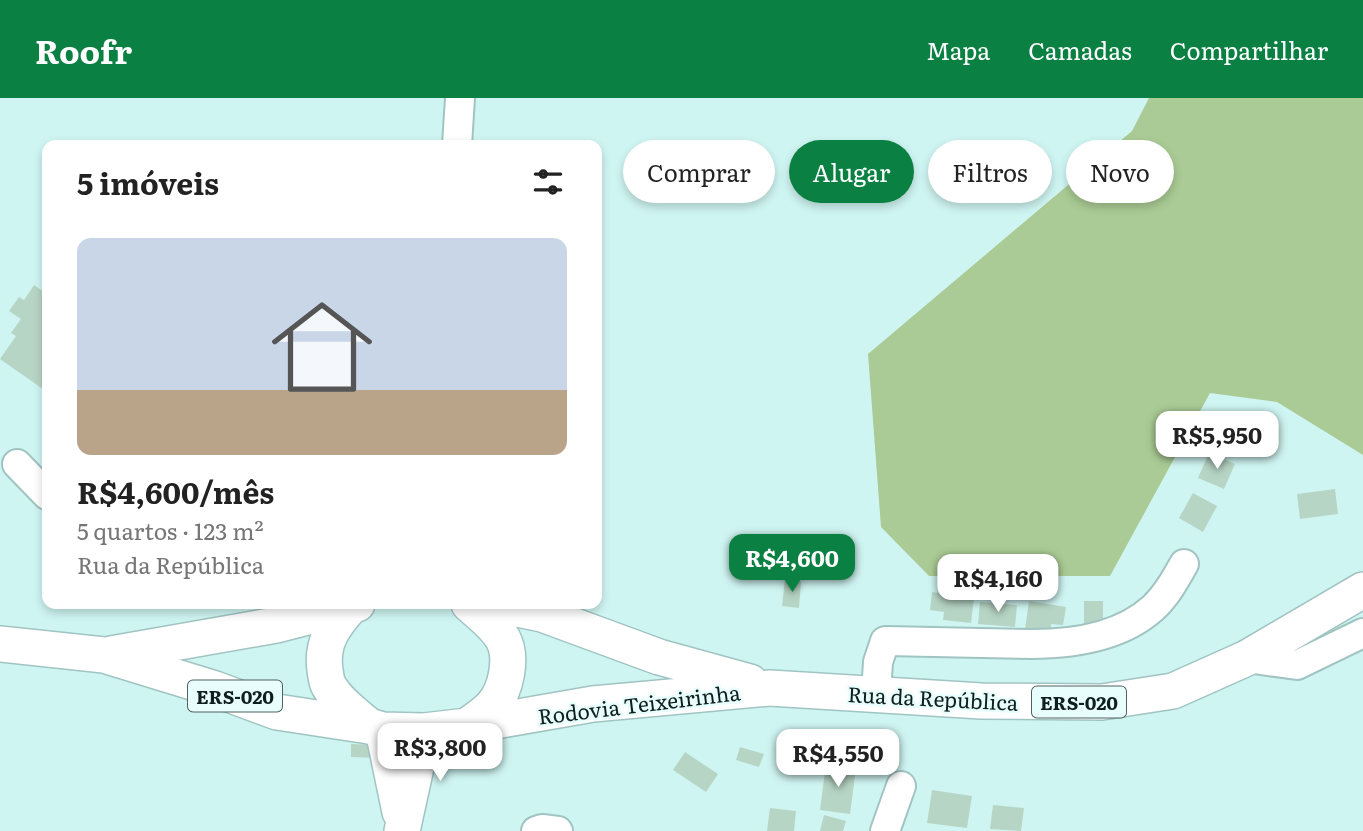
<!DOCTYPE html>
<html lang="pt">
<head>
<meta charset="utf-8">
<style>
	body { margin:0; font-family:Literata,serif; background:#f6f6f6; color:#222; height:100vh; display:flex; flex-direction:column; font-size:26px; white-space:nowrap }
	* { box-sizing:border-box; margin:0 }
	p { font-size:23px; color:#767676 }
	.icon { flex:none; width:38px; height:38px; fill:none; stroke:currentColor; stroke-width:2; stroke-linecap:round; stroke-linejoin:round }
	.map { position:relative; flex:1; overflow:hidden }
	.drawer { position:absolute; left:42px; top:42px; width:560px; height:469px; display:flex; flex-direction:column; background:#fff; border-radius:14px; box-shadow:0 4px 10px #0003 }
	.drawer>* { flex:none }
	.top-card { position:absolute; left:623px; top:42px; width:634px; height:63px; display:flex; gap:14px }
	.price { position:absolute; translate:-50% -60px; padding:0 16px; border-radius:14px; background:#fff; color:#222; font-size:23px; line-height:46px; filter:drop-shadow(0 2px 4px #0008) }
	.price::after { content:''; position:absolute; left:50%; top:42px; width:21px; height:16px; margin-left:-10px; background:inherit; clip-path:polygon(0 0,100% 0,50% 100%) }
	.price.current { background:#0b8043; color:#fff }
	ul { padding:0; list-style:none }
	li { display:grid; align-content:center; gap:14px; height:371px; padding:0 35px }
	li+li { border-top:2px solid #e0e0e0 }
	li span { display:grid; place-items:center; height:217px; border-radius:14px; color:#555 }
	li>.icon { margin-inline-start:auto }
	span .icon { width:126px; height:126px; fill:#fffc; stroke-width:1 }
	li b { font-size:30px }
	h2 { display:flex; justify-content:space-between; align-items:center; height:84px; padding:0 35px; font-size:30px }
	.tag { padding:0 24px; border-radius:32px; background:#fff; box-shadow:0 4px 10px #0003; font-size:24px; line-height:63px }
	.tag.current { background:#0b8043; color:#fff }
	header { display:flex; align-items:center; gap:42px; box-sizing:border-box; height:98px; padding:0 35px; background:#0b8043; color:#fff }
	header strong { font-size:33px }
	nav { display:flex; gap:38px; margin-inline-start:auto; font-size:24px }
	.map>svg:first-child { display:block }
</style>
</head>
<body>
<header>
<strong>Roofr</strong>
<nav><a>Mapa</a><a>Camadas</a><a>Compartilhar</a></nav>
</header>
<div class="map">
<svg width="1363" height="733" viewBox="0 0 1363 733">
	<rect width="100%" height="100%" fill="#cff5f2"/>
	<path fill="#aacb95" d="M1149,0H1363V357L1277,304L1210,295L1110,478H929L881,429L868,256L1132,33Z"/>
	<path fill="#b7d5c5" d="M34,187L47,196V294L0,261L16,238L11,235L21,221L9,213L19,199L24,202Z
		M1209,355L1235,366L1224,391L1198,380Z
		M1335,391L1338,416L1300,421L1297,396Z
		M1193,395L1217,408L1203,434L1179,420Z
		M785,482L801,484L799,510L782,508Z
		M932,494L974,500L971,525L943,522L944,514L930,512Z
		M1029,503L1066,509L1063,527L1051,526L1050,535L1025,531Z
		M1084,503H1103V526H1084Z
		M980,504L1017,507L1015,529L978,526Z
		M351,646L440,649L439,662L351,659Z
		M740,649L764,656L759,669L736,662Z
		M685,654L718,676L706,694L673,672Z
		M826,666L856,670L850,716L820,712Z
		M932,692L972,698L967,730L927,725Z
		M993,707L1024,710L1021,733L990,731Z
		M770,710L796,713L794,733H767Z
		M824,717L846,723L843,733H820Z"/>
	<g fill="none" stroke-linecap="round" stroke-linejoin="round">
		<defs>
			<path id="minor" d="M457,47L460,0
				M17,366L47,397
				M1247,560L1297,567L1363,535
				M876,595L878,564L885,543L1031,546C1072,546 1121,539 1153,510C1166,498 1175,482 1184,466
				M536,733L542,731L558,733
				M885,733L901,688"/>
			<path id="major" d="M493,506L542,516L659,559L750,584
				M351,508C334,527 321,544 325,572C326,577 326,584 329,588C338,604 355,616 369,628
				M0,546L104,557L215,591L277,614L369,628L383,632L424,633L467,628L593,606L770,590L981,603L1102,604L1173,593L1247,560L1363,492
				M111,556L276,527L357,506
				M467,628C475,622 485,616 492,608C506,593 513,560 503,541C495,527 481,517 469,506
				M383,632L400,714
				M402,733L424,633"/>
		</defs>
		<use href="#minor" stroke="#a0c4c2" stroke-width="32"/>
		<use href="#major" stroke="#a0c4c2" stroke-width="38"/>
		<use href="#minor" stroke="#fff" stroke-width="28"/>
		<use href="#major" stroke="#fff" stroke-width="35"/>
	</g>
	<g text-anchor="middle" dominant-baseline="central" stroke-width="5" stroke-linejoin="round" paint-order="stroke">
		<g fill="#e8fefd" stroke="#516161" stroke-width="2">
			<rect x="188" y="582.5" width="94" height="31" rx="5"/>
			<rect x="1032" y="588.5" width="94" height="31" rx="5"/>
		</g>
		<g font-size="19" font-weight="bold" fill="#101e1e">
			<text x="235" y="598">ERS-020</text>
			<text x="1079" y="604">ERS-020</text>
		</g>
		<g font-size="21" fill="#101e1e" stroke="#e8fefd">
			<text transform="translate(933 599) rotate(3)">Rua da República</text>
			<text transform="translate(639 605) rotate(-7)">Rodovia Teixeirinha</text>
		</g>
	</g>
</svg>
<b class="price" style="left:1217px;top:373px">R$5,950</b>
<b class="price current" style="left:792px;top:496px">R$4,600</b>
<b class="price" style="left:998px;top:516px">R$4,160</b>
<b class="price" style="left:440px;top:685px">R$3,800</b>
<b class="price" style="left:838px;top:691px">R$4,550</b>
<div class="top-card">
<a class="tag">Comprar</a>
<a class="tag current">Alugar</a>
<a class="tag">Filtros</a>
<a class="tag">Novo</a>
</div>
<section class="drawer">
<h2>5 imóveis<svg class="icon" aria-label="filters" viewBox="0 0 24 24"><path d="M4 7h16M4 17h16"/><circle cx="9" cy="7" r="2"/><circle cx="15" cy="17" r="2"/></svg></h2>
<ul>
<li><span style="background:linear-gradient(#c9d6e8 70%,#b9a48a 0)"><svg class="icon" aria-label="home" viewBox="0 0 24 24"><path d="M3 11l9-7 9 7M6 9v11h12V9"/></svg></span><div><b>R$4,600/mês</b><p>5 quartos · 123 m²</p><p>Rua da República</p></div></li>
</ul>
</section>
</div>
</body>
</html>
